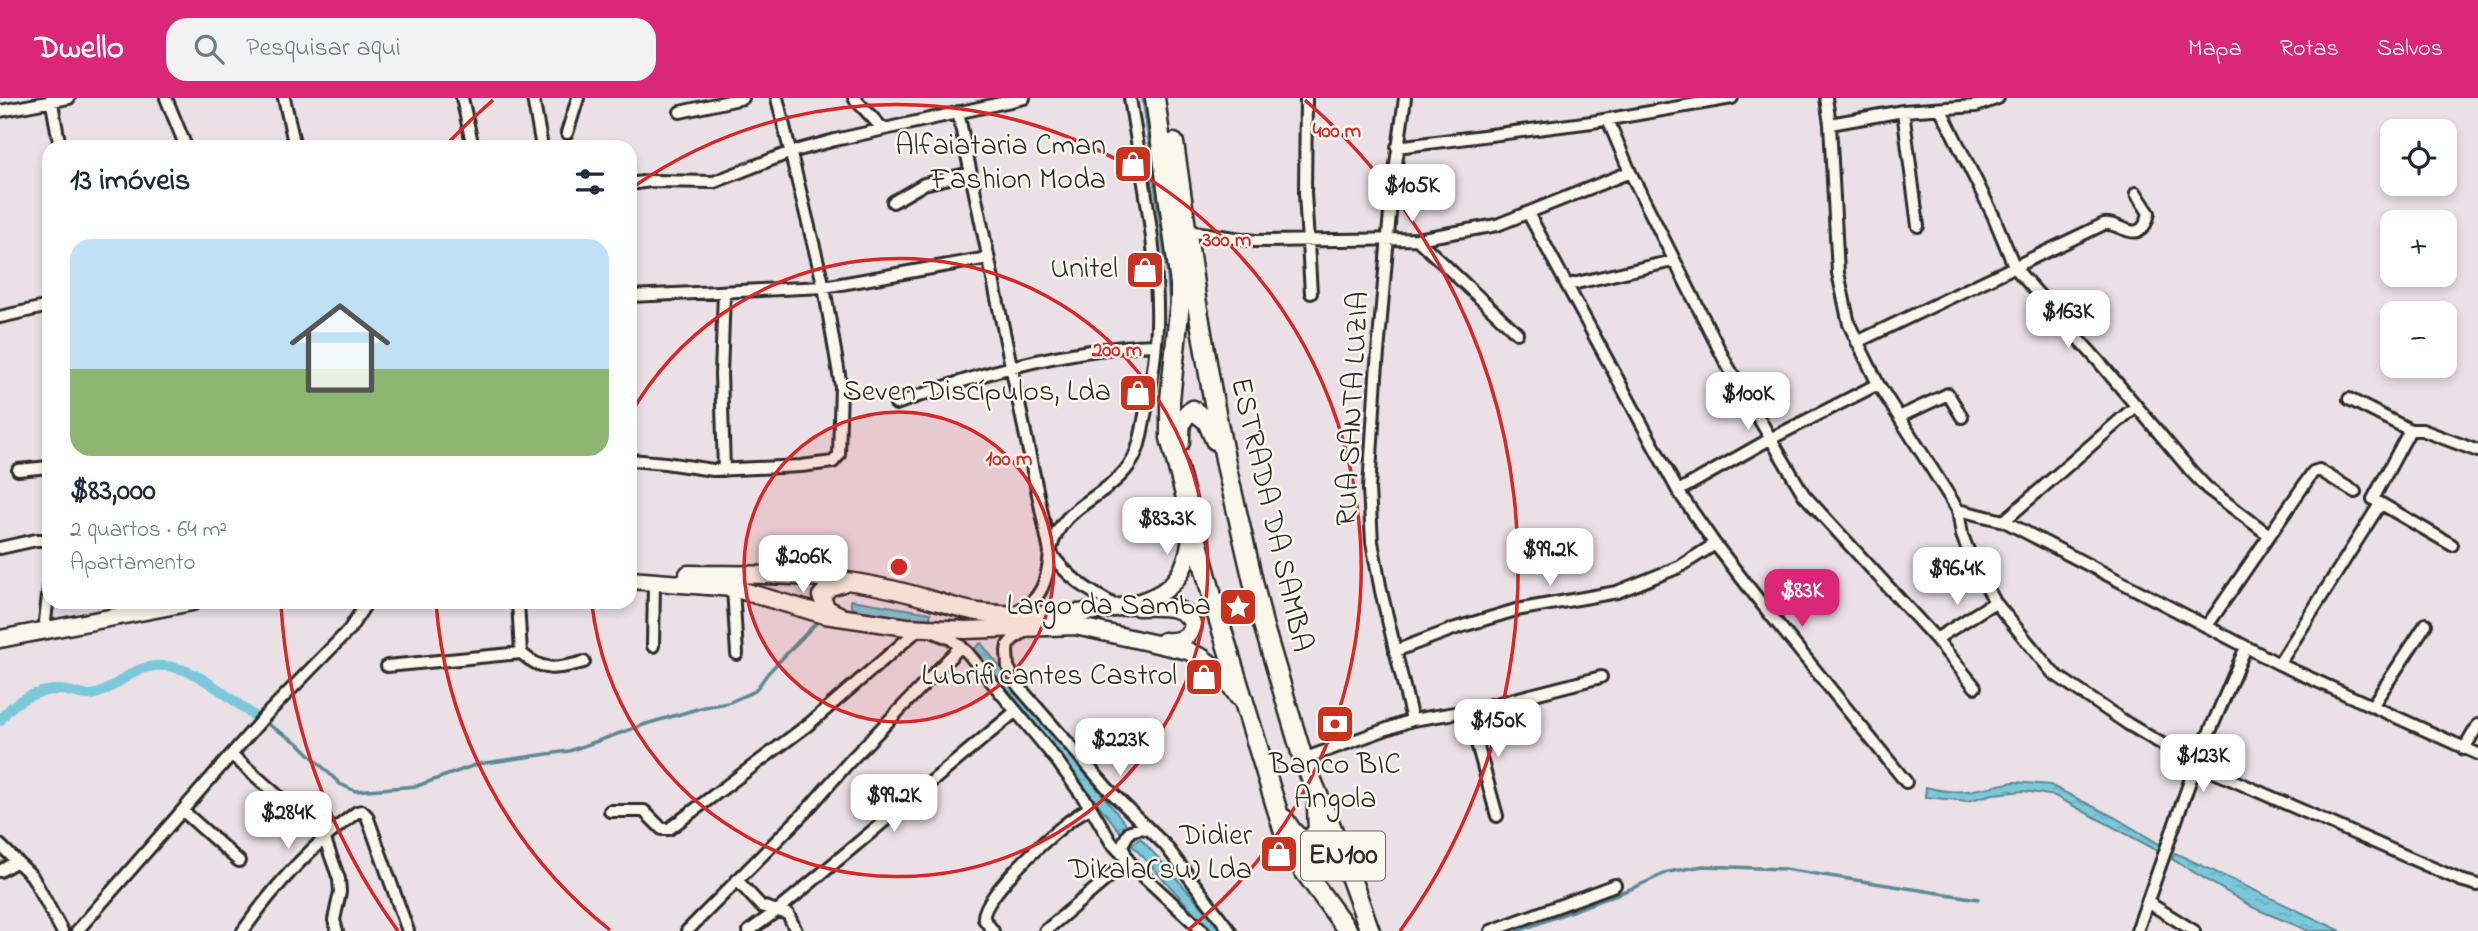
<!DOCTYPE html>
<html lang="pt">
<head>
<meta charset="utf-8">
<style>
	body { margin:0; font-family:"Indie Flower",sans-serif; background:#f2f2f3; color:#1f2937; height:100vh; display:flex; flex-direction:column; font-size:26px; white-space:nowrap }
	* { box-sizing:border-box; margin:0 }
	p { font-size:23px; color:#747a83 }
	.icon { flex:none; width:38px; height:38px; fill:none; stroke:currentColor; stroke-width:2; stroke-linecap:round; stroke-linejoin:round }
	.map { position:relative; flex:1; overflow:hidden }
	.side { position:absolute; left:42px; top:42px; width:595px; height:469px; display:flex; flex-direction:column; background:#fff; border-radius:21px; box-shadow:0 4px 10px #0003 }
	.side>* { flex:none }
	.buttons { position:absolute; left:2380px; top:21px; display:grid; gap:14px }
	.buttons a { display:grid; place-items:center; width:77px; height:77px; border-radius:14px; background:#fff; box-shadow:0 4px 10px #0003; font-size:35px }
	.price { position:absolute; translate:-50% -60px; padding:0 16px; border-radius:14px; background:#fff; color:#222; font-size:23px; line-height:46px; filter:drop-shadow(0 2px 4px #0008) }
	.price::after { content:''; position:absolute; left:50%; top:42px; width:21px; height:16px; margin-left:-10px; background:inherit; clip-path:polygon(0 0,100% 0,50% 100%) }
	.price.active { background:#db2777; color:#fff }
	ul { padding:0; list-style:none }
	li { display:grid; align-content:center; gap:14px; height:371px; padding:0 28px }
	li span { display:grid; place-items:center; height:217px; border-radius:21px; color:#555 }
	li>.icon { margin-inline-start:auto }
	span .icon { width:126px; height:126px; fill:#fffc; stroke-width:1 }
	li b { font-size:30px }
	h2 { display:flex; justify-content:space-between; align-items:center; height:84px; padding:0 28px; font-size:30px }
	header { display:flex; align-items:center; gap:42px; box-sizing:border-box; height:98px; padding:0 35px; background:#db2777; color:#fff }
	header strong { font-size:33px }
	nav { display:flex; gap:38px; margin-inline-start:auto; font-size:24px }
	.search { width:490px; height:63px; background:#f2f2f3; display:flex; align-items:center; gap:18px; box-sizing:border-box; padding:0 24px; border-radius:21px; color:#747a83; font-size:26px }
	.map>svg:first-child { display:block }
</style>
</head>
<body>
<header>
<strong>Dwello</strong>
<div class="search"><svg class="icon" aria-label="search" viewBox="0 0 24 24"><circle cx="10" cy="10" r="6"/><path d="M15 15l6 6"/></svg>Pesquisar aqui</div>
<nav><a>Mapa</a><a>Rotas</a><a>Salvos</a></nav>
</header>
<div class="map">
<svg width="2478" height="833" viewBox="0 0 2478 833">
	<defs>
		<pattern id="water-ripples" width="26" height="14" patternUnits="userSpaceOnUse" patternTransform="scale(1.75)"><rect width="26" height="14" fill="#7cc8db"/><path d="M2 4q2-2 4 0t4 0M15 11q2-2 4 0t4 0" fill="none" stroke="#6bacbc"/></pattern>
	</defs>
	<rect width="100%" height="100%" fill="#eae0e6"/>
	<filter id="ink" filterUnits="userSpaceOnUse"><feTurbulence type="fractalNoise" baseFrequency=".0143" numOctaves="2"/><feDisplacementMap in="SourceGraphic" scale="14" xChannelSelector="R" yChannelSelector="G"/><feConvolveMatrix kernelMatrix="1 2 1 2 8 2 1 2 1" color-interpolation-filters="sRGB"/></filter>
	<g filter="url(#ink)">
		<path fill="url(#water-ripples)" stroke="#5c8995" stroke-width="2" d="M851,502L931,515L929,525L851,514Z
			M981,545L1129,730L1122,736L974,551Z
			M2014,684L2050,687L2114,719L2164,749L2162,755L2055,698L2024,693L1993,696L1968,703L1925,699L1926,689C1961,699 1980,690 2014,684Z
			M1140,740L1224,833H1211L1132,747Z
			M2175,755L2341,833H2309L2254,810L2172,761Z"/>
		<g fill="none" stroke-linecap="round" stroke-linejoin="round">
			<path stroke="#5c8995" stroke-width="3.5" d="M1143,0L1168,179L1170,207L1167,229
				M264,624L298,645L340,686L355,693L417,688L478,666L569,653L646,626L704,609L728,605L755,593L768,575L821,520
				M1518,833L1633,790L1668,774L1703,768L1784,771L1978,801"/>
			<path stroke="#7cc8db" stroke-width="10" d="M0,623C12,603 36,592 59,592C70,592 81,598 91,597C108,595 124,578 139,572C183,554 226,598 258,621"/>
			<defs>
				<path id="street" d="M51,0L60,49
					M166,0L186,49
					M284,0L295,49
					M462,0L473,49
					M533,0L542,49
					M854,0L883,31
					M1306,0L1305,95L1311,195
					M1405,0L1391,103L1376,278L1369,391L1372,444L1381,493L1412,622
					M1826,0L1830,26L1838,175L1849,226L1878,286L1958,412L2004,423L2279,566L2478,656
					M1941,12L1993,117L2015,170L2101,266L2191,373L2207,390L2269,437
					M0,13L69,0
					M1903,13L1918,128
					M680,14L743,0
					M958,14L1050,454C1048,480 1042,505 1014,514
					M1608,22L1630,74L1726,265L1804,397L1936,541L1975,589
					M1830,26L1903,13L1976,8L1998,0
					M567,35L578,0
					M1397,49L1592,24L1732,0
					M630,86L650,83L714,84L791,54L835,42L1024,0
					M893,104L924,86L970,75
					M1528,115L1678,393L1715,446L1761,505L1906,684
					M1187,133L1255,143L1417,141L1497,127L1630,74
					M1417,141L1517,235
					M1568,187L1673,163
					M630,198L824,189L988,160
					M0,219L49,208
					M1857,244L2104,126C2120,123 2141,151 2149,115L2136,95
					M2349,301L2410,332H2422L2478,353
					M896,306C979,275 1067,250 1155,247
					M1899,319L1948,296L1962,319
					M2410,332L2373,401L2452,447
					M630,362L665,365L713,372L801,368L833,364L839,357L841,288L824,189L777,0
					M18,372L49,369
					M724,372L721,276L724,195
					M1678,393L1770,341L1878,286
					M1958,412L1962,437L1971,460L1995,504L2053,575L2128,626L2196,666L2460,782L2478,787
					M2004,423L2136,308
					M0,450L36,442H49
					M1051,451C1061,405 1110,400 1132,363C1140,350 1142,332 1145,317C1151,288 1156,258 1157,228C1159,153 1141,73 1130,0
					M1050,454C1067,480 1091,494 1118,509
					M733,490L737,556
					M518,504L521,555
					M45,523L49,489
					M2207,528L2313,374L2319,372L2355,394
					M1027,532L1013,541L1008,547L1007,553L1008,569L1019,589L1109,692L1165,747L1230,833
					M934,534L951,541L967,554L1058,664L1091,710L1111,744L1140,775L1203,833
					M1936,541L1995,504
					M653,548L654,483
					M1395,553L1456,530L1516,512L1617,494L1679,469L1715,446
					M2279,566L2380,406
					M387,568L521,555C544,575 556,571 584,564
					M2372,608L2426,526
					M1468,613L1497,718
					M2464,651L2478,627
					M232,657L324,739L339,781L340,794L334,822L337,833
					M1303,661L1412,622L1468,613L1601,579
					M183,713L239,763
					M610,713H644L662,731H669L809,626L919,531
					M0,747L32,778L62,833
					M0,773L17,763
					M737,782L761,808L788,816L796,833
					M2149,805L2194,833
					M77,833L265,618L349,532L367,504
					M243,833C275,787 312,747 357,714L362,713L367,718L408,833
					M687,833L807,712L849,664L961,548
					M749,833L778,812L1016,613
					M993,833L984,821C980,799 1068,717 1091,710
					M1045,833L1128,763L1122,747L1130,733L1142,730L1152,733
					M1491,833L1615,787
					M2137,833L2196,666L2246,549"/>
				<path id="secondary" d="M688,476C743,477 799,475 854,484C880,488 906,494 932,502C947,506 962,512 978,514C1021,520 1137,519 1170,488C1186,473 1190,451 1192,430
					M630,482L733,490L825,517L907,529L966,532L1075,528L1094,532L1188,553L1203,560L1222,575L1238,599
					M1138,509C1157,509 1187,505 1193,528C1188,542 1177,544 1164,543
					M839,517L827,511L821,498L830,489L843,485
					M0,541L192,504"/>
				<path id="primary" d="M1155,0L1180,186V204L1170,302V340L1216,513L1288,747L1296,762L1348,833
					M1174,45L1196,200L1213,300L1227,371L1263,526L1303,661L1338,745L1370,833
					M1180,344C1180,330 1179,320 1193,312L1207,323L1215,342
					M1284,721C1290,731 1297,743 1310,742L1318,732L1317,709"/>
			</defs>
			<use href="#street" stroke="#2b2b2b" stroke-width="16"/>
			<use href="#secondary" stroke="#2b2b2b" stroke-width="21"/>
			<use href="#primary" stroke="#2b2b2b" stroke-width="23"/>
			<use href="#street" stroke="#fbf7ec" stroke-width="10"/>
			<use href="#secondary" stroke="#fbf7ec" stroke-width="16"/>
			<use href="#primary" stroke="#fbf7ec" stroke-width="18"/>
		</g>
	</g>
	<circle cx="899" cy="469" r="155" fill="#d62828" fill-opacity=".12"/>
	<g fill="none" stroke="#d62828" stroke-width="3.5">
		<circle cx="899" cy="469" r="155"/>
		<path d="M630 317A309 309 0 1 1 592 507"/>
		<path d="M610 832A464 464 0 0 1 436 505M633 89A464 464 0 0 1 1188 832"/>
		<path d="M398 833A619 619 0 0 1 281 507M446 47A619 619 0 0 1 493 2M1305 2A619 619 0 0 1 1400 833"/>
	</g>
	<defs>
		<symbol id="shop-square" viewBox="-11 -11 22 22"><rect x="-9" y="-9" width="18" height="18" rx="4" fill="#c8321e" stroke="#fbf7ec"/><path d="M-5-2.5h2.3a2.7 3.5 0 0 1 5.4 0H5L5.5 6h-11ZM-1.5-2.5h3a1.5 2.3 0 0 0-3 0Z" fill="#fff"/></symbol>
		<symbol id="sight-square" viewBox="-11 -11 22 22"><rect x="-9" y="-9" width="18" height="18" rx="4" fill="#c8321e" stroke="#fbf7ec"/><path d="M0-6L1.8-2.2L6-1.7L2.9 1.2L3.7 5.4L0 3.3L-3.7 5.4L-2.9 1.2L-6-1.7L-1.8-2.2Z" fill="#fff"/></symbol>
		<symbol id="bank-square" viewBox="-11 -11 22 22"><rect x="-9" y="-9" width="18" height="18" rx="4" fill="#c8321e" stroke="#fbf7ec"/><path d="M-6-4H6V4H-6ZM0-2.3a2.3 2.3 0 1 0 0 4.6a2.3 2.3 0 1 0 0-4.6Z" fill="#fff"/></symbol>
	</defs>
	<g fill-rule="evenodd">
		<use href="#shop-square" x="1111" y="44" width="44" height="44"/>
		<use href="#shop-square" x="1123" y="150" width="44" height="44"/>
		<use href="#shop-square" x="1116" y="273" width="44" height="44"/>
		<use href="#sight-square" x="1216" y="487" width="44" height="44"/>
		<use href="#shop-square" x="1182" y="557" width="44" height="44"/>
		<use href="#bank-square" x="1313" y="604" width="44" height="44"/>
		<use href="#shop-square" x="1257" y="734" width="44" height="44"/>
	</g>
	<g text-anchor="middle" dominant-baseline="central" stroke-width="5" stroke-linejoin="round" paint-order="stroke">
		<rect fill="#fbf7ec" stroke="#696865" stroke-width="2" x="1301" y="733.5" width="84" height="49" rx="5"/>
		<g font-size="28" font-weight="bold" fill="#2b2b2b">
			<text x="1343" y="758">EN100</text>
		</g>
		<g font-size="30" fill="#2b2b2b" stroke="#fbf7ec" text-anchor="end">
			<text x="1106" y="49">Alfaiataria Cman<tspan x="1106" dy="34">Fashion Moda</tspan></text>
			<text x="1118" y="172">Unitel</text>
			<text x="1111" y="295">Seven Discípulos, Lda</text>
			<text x="1211" y="509">Largo da Samba</text>
			<text x="1177" y="579">Lubrificantes Castrol</text>
			<text x="1335" y="668" text-anchor="middle">Banco BIC<tspan x="1335" dy="34">Angola</tspan></text>
			<text x="1252" y="739">Didier<tspan x="1252" dy="34">Dikala(su) Lda</tspan></text>
		</g>
		<g font-size="30" fill="#2b2b2b" stroke="#fbf7ec">
			<text transform="translate(1354 311) rotate(-87)">RUA SANTA LUZIA</text>
			<text transform="translate(1270 417) rotate(77)">ESTRADA DA SAMBA</text>
		</g>
	</g>
	<circle cx="899" cy="469" r="10" fill="#d62828" stroke="#fbf7ec" stroke-width="3.5"/>
	<g font-size="21" text-anchor="middle" font-weight="bold" fill="#d62828" stroke="#fbf7ec" stroke-width="5" stroke-linejoin="round" paint-order="stroke">
		<text x="1337" y="39">400 m</text>
		<text x="1227" y="148">300 m</text>
		<text x="1117" y="258">200 m</text>
		<text x="1009" y="367">100 m</text>
	</g>
</svg>
<div class="buttons">
<a><svg class="icon" aria-label="locate" viewBox="0 0 24 24"><circle cx="12" cy="12" r="6"/><path d="M12 2v4M12 18v4M2 12h4M18 12h4"/></svg></a>
<a>+</a>
<a>−</a>
</div>
<b class="price" style="left:1412px;top:126px">$105K</b>
<b class="price" style="left:2068px;top:252px">$163K</b>
<b class="price" style="left:1748px;top:334px">$100K</b>
<b class="price" style="left:1167px;top:459px">$83.3K</b>
<b class="price" style="left:1550px;top:490px">$99.2K</b>
<b class="price" style="left:803px;top:497px">$206K</b>
<b class="price" style="left:1957px;top:509px">$96.4K</b>
<b class="price active" style="left:1802px;top:531px">$83K</b>
<b class="price" style="left:1498px;top:661px">$150K</b>
<b class="price" style="left:1120px;top:680px">$223K</b>
<b class="price" style="left:2203px;top:696px">$123K</b>
<b class="price" style="left:894px;top:736px">$99.2K</b>
<b class="price" style="left:288px;top:753px">$284K</b>
<section class="side">
<h2>13 imóveis<svg class="icon" aria-label="filters" viewBox="0 0 24 24"><path d="M4 7h16M4 17h16"/><circle cx="9" cy="7" r="2"/><circle cx="15" cy="17" r="2"/></svg></h2>
<ul>
<li><span style="background:linear-gradient(#bfe0f5 60%,#8fb573 0)"><svg class="icon" aria-label="home" viewBox="0 0 24 24"><path d="M3 11l9-7 9 7M6 9v11h12V9"/></svg></span><div><b>$83,000</b><p>2 quartos · 64 m²</p><p>Apartamento</p></div></li>
</ul>
</section>
</div>
</body>
</html>
